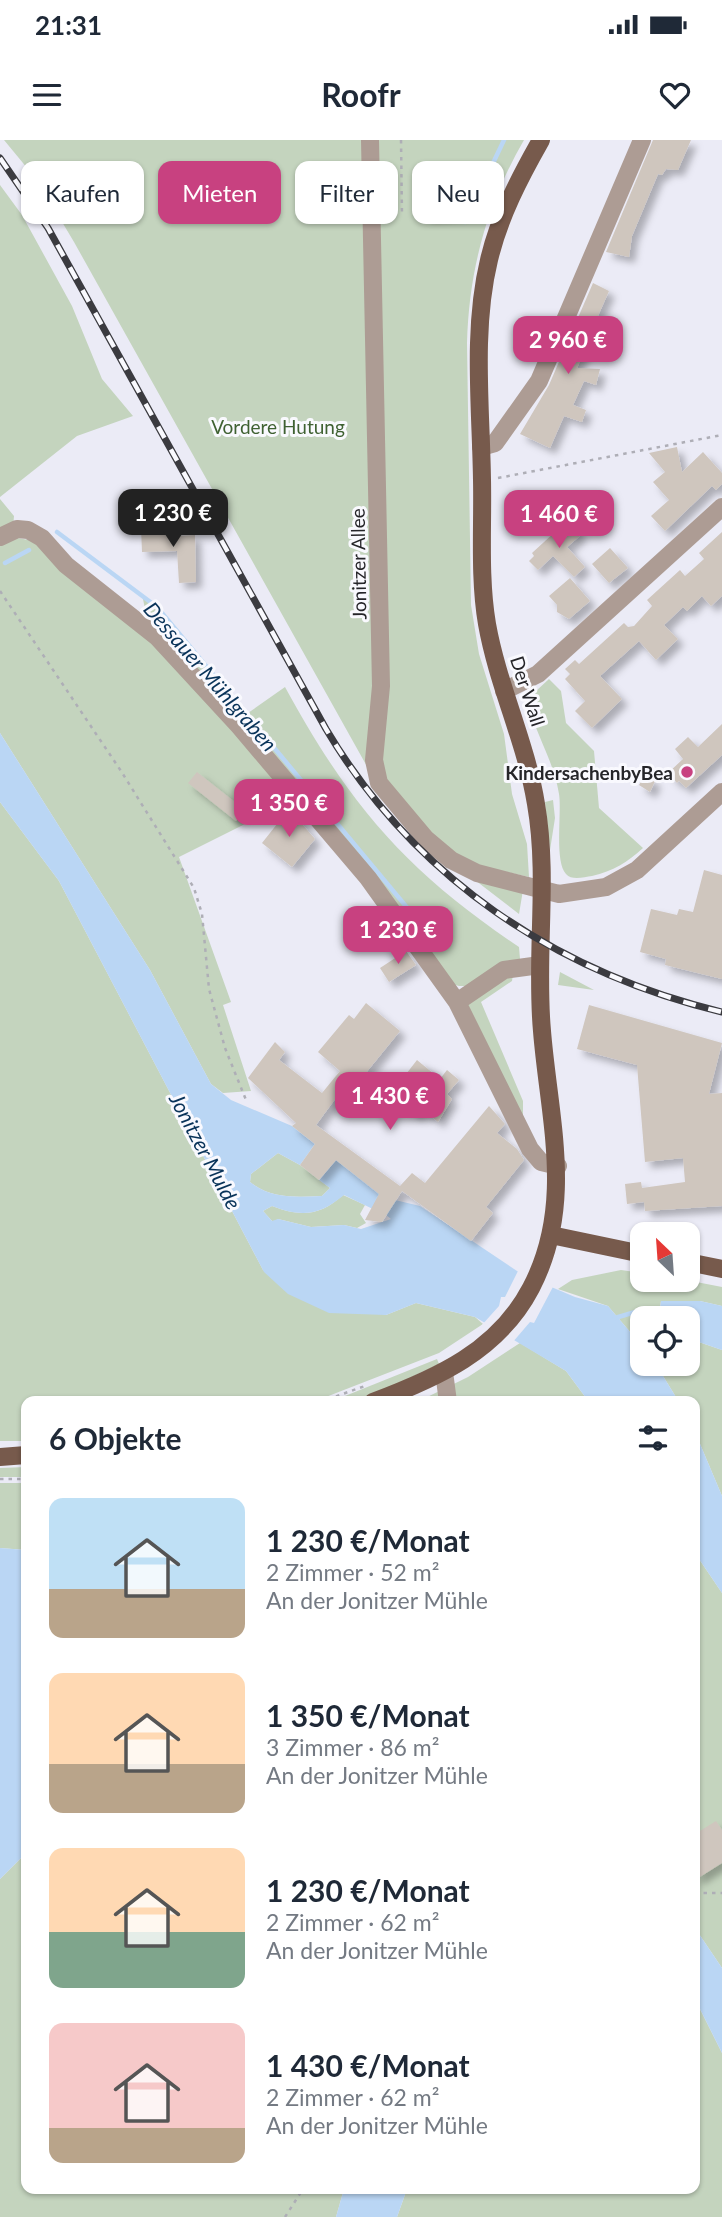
<!DOCTYPE html>
<html lang="de">
<head>
<meta charset="utf-8">
<style>
	body { margin:0; font-family:Lato,sans-serif; background:#f2f2f3; color:#1f2937; height:100vh; display:flex; flex-direction:column; font-size:26px; white-space:nowrap }
	* { box-sizing:border-box; margin:0 }
	p { font-size:23px; color:#747a83 }
	.icon { flex:none; width:38px; height:38px; fill:none; stroke:currentColor; stroke-width:2; stroke-linecap:round; stroke-linejoin:round }
	.map { position:relative; flex:1; overflow:hidden }
	.details { position:absolute; left:21px; top:1256px; width:679px; height:798px; display:flex; flex-direction:column; background:#fff; border-radius:14px; box-shadow:0 2px 5px #0004 }
	.details>* { flex:none }
	.hud { position:absolute; left:21px; top:21px; width:681px; height:63px; display:flex; gap:14px }
	.needle { width:46px; rotate:335deg }
	.fabs { position:absolute; left:630px; top:1082px; display:grid; gap:14px }
	.fabs a { display:grid; place-items:center; width:70px; height:70px; border-radius:14px; background:#fff; box-shadow:0 2px 5px #0004; font-size:35px }
	.price { position:absolute; translate:-50% -60px; padding:0 16px; border-radius:14px; background:#c84180; color:#fff; font-size:23px; line-height:46px; filter:drop-shadow(0 2px 4px #0008) }
	.price::after { content:''; position:absolute; left:50%; top:42px; width:21px; height:16px; margin-left:-10px; background:inherit; clip-path:polygon(0 0,100% 0,50% 100%) }
	.price.active { background:#222; color:#fff }
	ul { padding:0; list-style:none }
	li { display:flex; align-items:center; gap:21px; height:175px; padding:0 28px }
	li span { display:grid; place-items:center; flex:none; width:196px; height:140px; border-radius:14px; color:#555 }
	li>.icon { margin-inline-start:auto }
	span .icon { width:84px; height:84px; fill:#fffc; stroke-width:1 }
	li b { font-size:30px }
	h2 { display:flex; justify-content:space-between; align-items:center; height:84px; padding:0 28px; font-size:30px }
	.pill { padding:0 24px; border-radius:14px; background:#fff; box-shadow:0 2px 5px #0004; font-size:24px; line-height:63px }
	.pill.active { background:#c84180; color:#fff }
	.status { display:flex; justify-content:space-between; align-items:center; height:49px; padding:0 35px; background:#fff; direction:ltr }
	.status svg { height:19px; fill:currentColor }
	header { display:flex; justify-content:space-between; align-items:center; height:91px; padding:0 28px; background:#fff; font-size:32px; font-weight:700 }
	.map>svg:first-child { display:block }
</style>
</head>
<body>
<div class="status"><b>21:31</b><svg viewBox="0 0 49 12"><path d="M0 12V9h3v3zM5 12V6h3v6zM10 12V3h3v9zM15 12V0h3v12zM26 1h20v11H26zM47 4h2v5h-2z"/></svg></div>
<header><svg class="icon" aria-label="menu" viewBox="0 0 24 24"><path d="M4 6h16M4 12h16M4 18h16"/></svg>Roofr<svg class="icon" aria-label="heart" viewBox="0 0 24 24"><path d="M12 20l-8-8c-3-5 5-10 8-4 3-6 11-1 8 4z"/></svg></header>
<div class="map">
<svg width="722" height="2077" viewBox="0 0 722 2077">
	<defs>
		<filter id="shadow"><feDropShadow dx="6" dy="6" stdDeviation="3.5" flood-color="#0004"/></filter>
	</defs>
	<rect width="100%" height="100%" fill="#ebebf6"/>
	<path fill="#c4d4be" d="M4,0H363L375,565L369,630L74,102L37,40Z
		M375,0H524C487,64 469,129 467,203L471,465L479,514L504,594L512,654L527,704L529,737L458,721L383,645Z
		M0,45L22,75L72,166L102,239L133,276L77,296L0,357Z
		M0,359L14,376L12,397L40,402L148,484L142,454L248,573L285,547C350,666 406,731 519,807L520,819C498,824 472,856 451,843L303,655L179,717L231,862L223,865L251,951L223,953L211,944L150,830L0,593Z
		M549,539L561,551L566,583L594,611L599,668L643,708C628,722 613,731 592,736C584,737 572,741 566,734C554,721 562,672 559,654C554,622 537,597 529,566L536,551Z
		M553,660L555,678L550,710L545,662Z
		M0,662L59,741L263,1130L386,1175L416,1163L475,1177L483,1184L439,1213L313,1262H26V1301H0Z
		M454,724L523,750L519,774Z
		M560,832L594,850L558,845Z
		M513,834L512,841L481,862L523,961V986L467,865Z
		M278,1013L300,1025L330,1048L322,1056C296,1057 271,1059 250,1042L251,1034Z
		M343,1055L365,1065L360,1074L366,1083L357,1088L344,1085L311,1087L278,1079L273,1082L263,1071L272,1066C301,1077 320,1076 343,1055Z
		M621,1130L642,1133V1139H681L722,1147V1166L700,1161H661L659,1175L665,1178H642V1206L608,1166L558,1149L572,1140Z
		M688,1195L693,1200L722,1210V1356L695,1292V1262H679L655,1223H688Z
		M520,1203L566,1231L589,1262H417L468,1237Z
		M437,1219L439,1224C406,1239 367,1262 330,1262Z
		M26,1327V1337H0V1328Z
		M0,1343H26V1410L0,1408Z
		M695,1413L722,1453V1828L695,1788Z
		M26,1713V2049H344L336,2077H0V1739Z
		M695,1859L722,1913V2077H397L407,2049H695Z"/>
	<path fill="#bad6f4" d="M0,593L150,830L211,944L231,960L292,986L315,1004L300,1025L278,1013L251,1034L250,1042C271,1059 296,1057 322,1056L330,1048L319,1040L336,1020L389,1061L379,1072L344,1055C319,1076 301,1077 272,1066L263,1071L272,1081L278,1079L311,1087L344,1085L361,1089L391,1079L385,1074L395,1060L420,1066L523,1135L575,1157L608,1166L642,1206V1223H655L679,1262H589L566,1231L475,1177L416,1163L386,1175L329,1173L288,1154L264,1132L59,741L0,662Z
		M661,1161H700L722,1166V1210L693,1200L688,1195V1178L659,1175Z
		M695,1292L722,1356V1453L695,1413Z
		M0,1408L26,1410V1713L0,1739Z
		M695,1788L722,1828V1913L695,1859Z
		M344,2049H407L397,2077H336Z"/>
	<path fill="#ebebf6" d="M519,1129L555,1143L534,1183L530,1182L512,1203L481,1186L499,1166L501,1157H505Z"/>
	<g fill="none" stroke-linecap="round" stroke-linejoin="round">
		<path stroke="#bad6f4" stroke-width="4.5" d="M465,82L504,0
			M57,392L157,467L429,794
			M5,423L29,410
			M615,1178L642,1170L664,1172"/>
	</g>
	<path fill="#cfc6be" filter="url(#shadow)" d="M653,0H691L678,30L666,29L662,35L658,34L632,96L629,117L606,112Z
		M456,41L458,73L426,76L423,46Z
		M593,143L609,151L597,178L603,181L596,195L592,193L577,228L600,229L596,245L584,241L573,265L586,270L582,282L564,276L550,308L520,294L549,245Z
		M677,307L682,332L703,312L722,333V344L716,350L712,346L665,391L651,376L669,360L653,342L665,332L649,313Z
		M573,352L577,377L535,381L534,359H539V354Z
		M568,380L581,395L567,407L585,427L574,437L553,416L538,430L529,421L534,416L532,413Z
		M172,387V396L195,395L196,442L179,443L177,411L142,412L141,388Z
		M722,392V456L711,466L702,456L687,471L683,467L664,485L678,499L656,520L639,501L600,536L622,559L592,588L575,571L585,561L565,539L570,534L565,529L575,520L579,524L624,483L628,487L634,486L652,466L647,460L680,430L685,436L704,419L699,413Z
		M610,408L628,428L609,443L592,424Z
		M570,438L590,461L569,479L557,472V465L549,456Z
		M722,584V615L686,648L679,641L677,643L668,633L683,619L675,609L688,597L698,607Z
		M197,632L245,670L236,681L188,643Z
		M645,635L655,641L650,652L639,645Z
		M289,669L315,699L292,727L262,703Z
		M704,730L722,735V839L665,825L666,819L640,812L651,769L677,775L679,769L693,772Z
		M406,811L416,825L389,842L380,828Z
		M366,863L400,891L347,956L341,951L316,985L400,1046L412,1033L425,1043L489,966L505,984L497,993L517,1009L524,1020L486,1067L493,1073L471,1101L402,1051L382,1082L365,1080L379,1054L336,1020L319,1040L300,1025L315,1004L292,986L296,983L248,938L275,902L285,912L279,920L322,953L340,931L318,912L349,875L354,879Z
		M589,865L722,903L709,954L722,953V1066L645,1071L644,1062L627,1064L625,1044L641,1042L642,1048L685,1042L683,1018L645,1022L637,925L577,909Z
		M417,920L440,939L447,930L459,940L447,954L452,959L438,982L422,968L416,975L405,965L410,959L396,947Z
		M716,1681L722,1690V1723L695,1740V1694Z"/>
	<g fill="none" stroke-linecap="round" stroke-linejoin="round">
		<path stroke="#aeaeb6" stroke-width="2.5" stroke-dasharray="3.5 5" stroke-linecap="butt" d="M401,0L402,74
			M498,338L722,295
			M0,451L121,631L194,748L202,774L209,849L225,908L246,960
			M320,1262L365,1246
			M0,1339H26
			M695,1753H722
			M285,2077L303,2049"/>
		<path stroke="#ad9c94" stroke-width="18" d="M370,0L381,546L374,620L379,643L426,699L451,720L477,733L559,754L606,747L637,730L722,652
			M481,307L495,303L539,241L642,0
			M0,397L17,389L28,390L42,398L66,425L157,497L239,586L368,738L457,862L530,1009L541,1022L558,1026
			M504,551L538,534L722,367
			M457,862L504,830L540,825
			M444,1232L448,1262"/>
		<path stroke="#775a4c" stroke-width="18" d="M551,1095L642,1114
			M688,1122L722,1129
			M373,1262C437,1238 498,1211 531,1148C575,1064 549,979 542,891C535,815 549,739 536,664C526,602 498,546 487,484C479,437 483,387 482,340C481,268 472,190 489,120C499,77 520,37 541,0
			M0,1317L26,1315"/>
		<defs>
			<path id="rail" d="M0,18L48,88L326,589C414,737 555,832 722,872"/>
		</defs>
		<use href="#rail" stroke="#3b3b40" stroke-width="7"/>
		<use href="#rail" stroke="#f9f9fe" stroke-width="4.5" stroke-dasharray="13" stroke-linecap="butt"/>
	</g>
	<circle fill="#c84180" stroke="#f9f9fe" stroke-width="2.5" cx="687" cy="632" r="7"/>
	<g text-anchor="middle" dominant-baseline="central" stroke-width="6" stroke-linejoin="round" paint-order="stroke">
		<g font-size="19" fill="#3f6132" stroke="#f9f9fe">
			<text x="278" y="286">Vordere Hutung</text>
		</g>
		<g font-size="19" fill="#252529" stroke="#f9f9fe">
			<text transform="translate(358 424) rotate(-91)">Jonitzer Allee</text>
			<text transform="translate(528 551) rotate(72)">Der Wall</text>
		</g>
		<g font-size="19" font-weight="bold" fill="#252529" stroke="#f9f9fe" text-anchor="end">
			<text x="673" y="632">KindersachenbyBea</text>
		</g>
		<g font-size="21" font-style="italic" fill="#093359" stroke="#f9f9fe">
			<text transform="translate(211 536) rotate(49)">Dessauer Mühlgraben</text>
			<text transform="translate(206 1011) rotate(62)">Jonitzer Mulde</text>
		</g>
	</g>
</svg>
<div class="fabs">
<a><svg class="needle" viewBox="-14 -14 28 28"><path d="M0-13l5 13h-10z" fill="#e53935"/><path d="M0 13l5-13h-10z" fill="#747a83"/></svg></a>
<a><svg class="icon" aria-label="locate" viewBox="0 0 24 24"><circle cx="12" cy="12" r="6"/><path d="M12 2v4M12 18v4M2 12h4M18 12h4"/></svg></a>
</div>
<b class="price" style="left:568px;top:236px">2 960 €</b>
<b class="price active" style="left:173px;top:409px">1 230 €</b>
<b class="price" style="left:559px;top:410px">1 460 €</b>
<b class="price" style="left:289px;top:699px">1 350 €</b>
<b class="price" style="left:398px;top:826px">1 230 €</b>
<b class="price" style="left:390px;top:992px">1 430 €</b>
<div class="hud">
<a class="pill">Kaufen</a>
<a class="pill active">Mieten</a>
<a class="pill">Filter</a>
<a class="pill">Neu</a>
</div>
<section class="details">
<h2>6 Objekte<svg class="icon" aria-label="filters" viewBox="0 0 24 24"><path d="M4 7h16M4 17h16"/><circle cx="9" cy="7" r="2"/><circle cx="15" cy="17" r="2"/></svg></h2>
<ul>
<li><span style="background:linear-gradient(#bfe0f5 65%,#b9a48a 0)"><svg class="icon" aria-label="home" viewBox="0 0 24 24"><path d="M3 11l9-7 9 7M6 9v11h12V9"/></svg></span><div><b>1 230 €/Monat</b><p>2 Zimmer · 52 m²</p><p>An der Jonitzer Mühle</p></div></li>
<li><span style="background:linear-gradient(#ffd9b3 65%,#b9a48a 0)"><svg class="icon" aria-label="home" viewBox="0 0 24 24"><path d="M3 11l9-7 9 7M6 9v11h12V9"/></svg></span><div><b>1 350 €/Monat</b><p>3 Zimmer · 86 m²</p><p>An der Jonitzer Mühle</p></div></li>
<li><span style="background:linear-gradient(#ffd9b3 60%,#7fa58c 0)"><svg class="icon" aria-label="home" viewBox="0 0 24 24"><path d="M3 11l9-7 9 7M6 9v11h12V9"/></svg></span><div><b>1 230 €/Monat</b><p>2 Zimmer · 62 m²</p><p>An der Jonitzer Mühle</p></div></li>
<li><span style="background:linear-gradient(#f6c9c9 75%,#b9a48a 0)"><svg class="icon" aria-label="home" viewBox="0 0 24 24"><path d="M3 11l9-7 9 7M6 9v11h12V9"/></svg></span><div><b>1 430 €/Monat</b><p>2 Zimmer · 62 m²</p><p>An der Jonitzer Mühle</p></div></li>
</ul>
</section>
</div>
</body>
</html>
